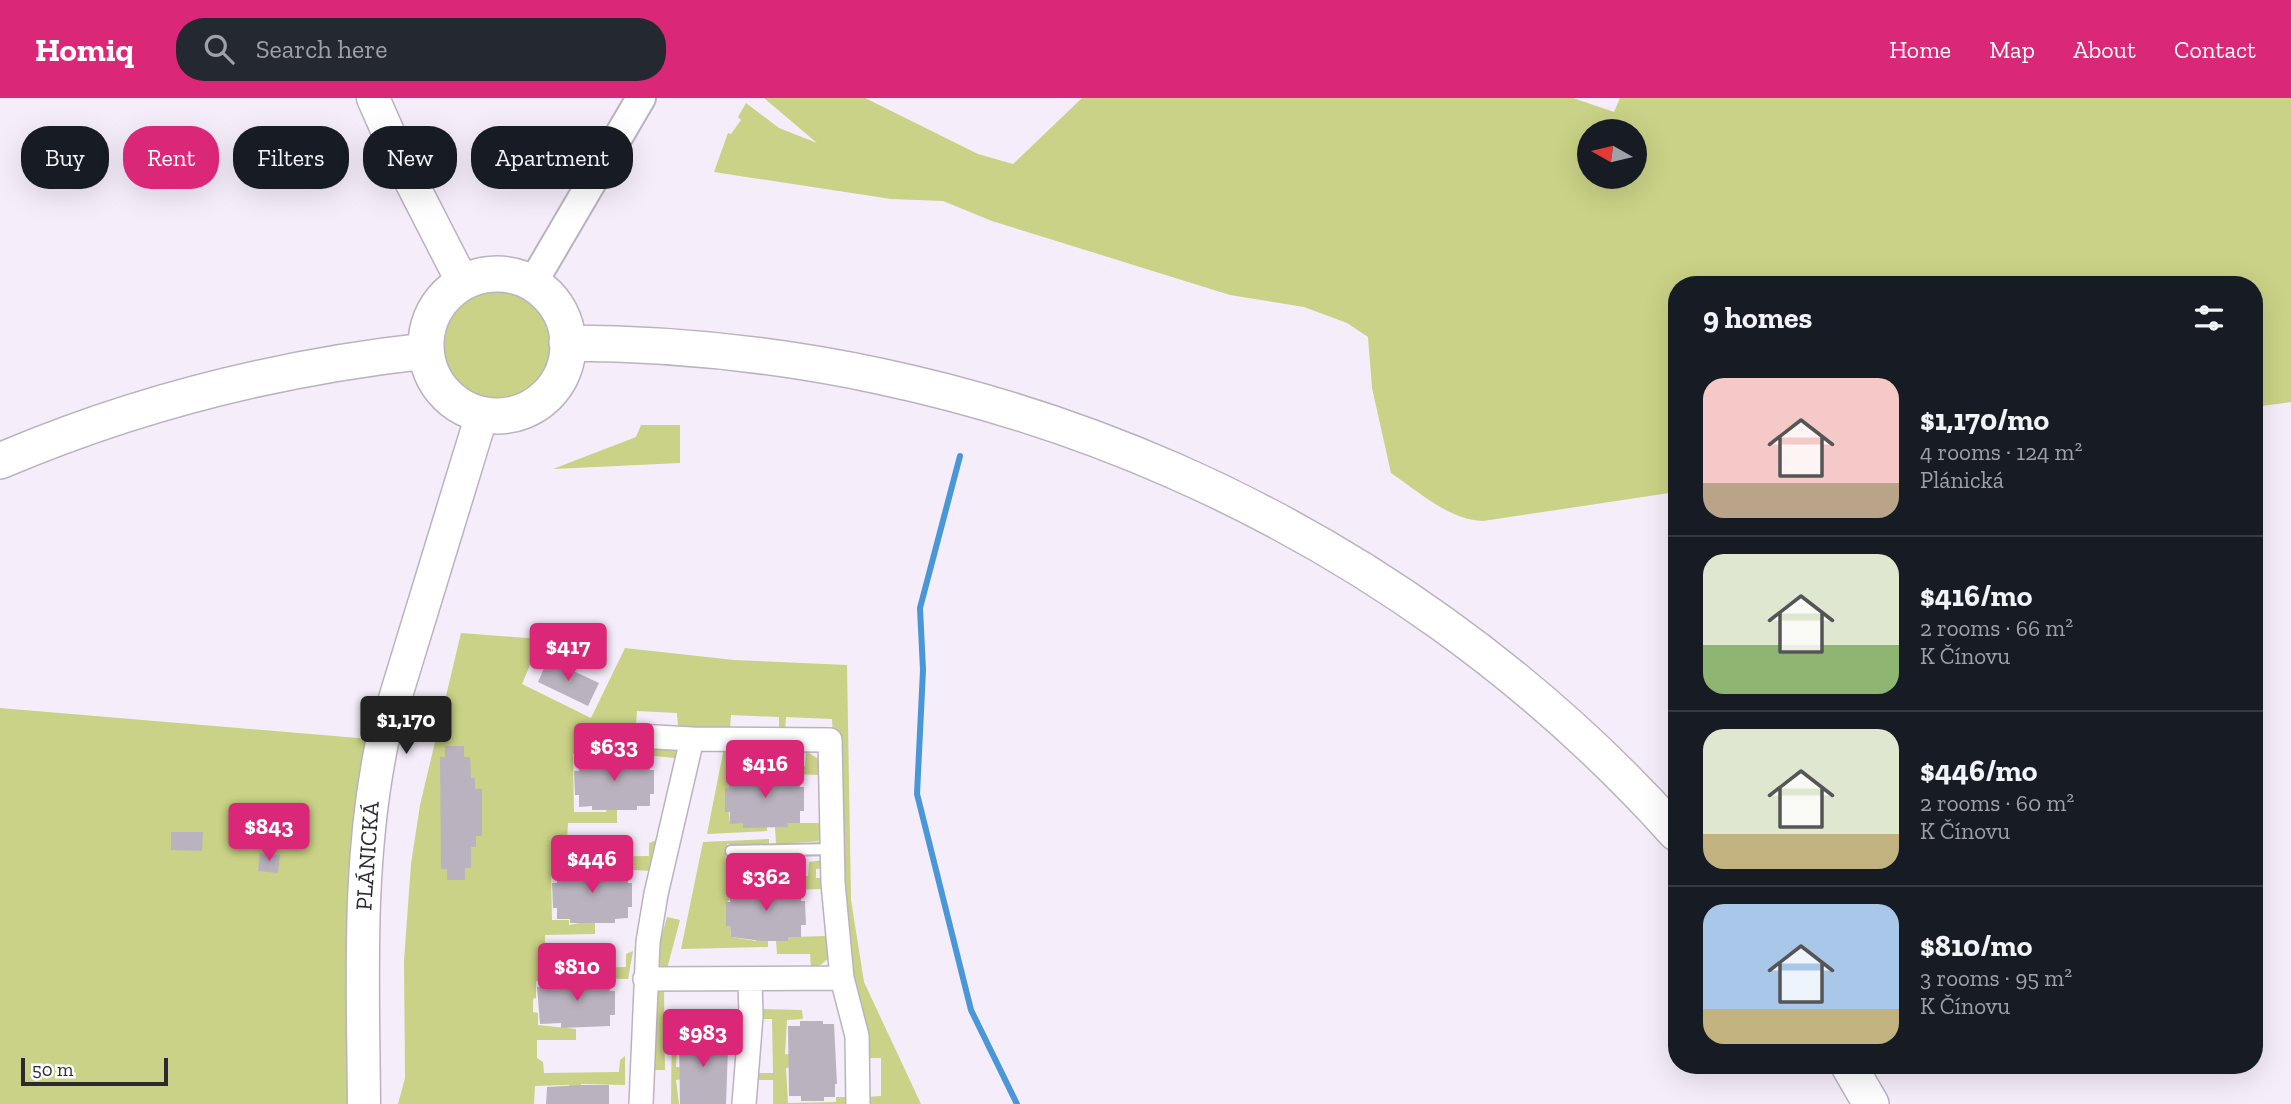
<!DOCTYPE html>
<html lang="en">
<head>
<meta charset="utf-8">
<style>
	body { margin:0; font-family:"Zilla Slab",serif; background:#242831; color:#f1f3f6; height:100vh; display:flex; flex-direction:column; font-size:26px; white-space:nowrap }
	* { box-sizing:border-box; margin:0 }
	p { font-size:23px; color:#9ea1a6 }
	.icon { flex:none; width:38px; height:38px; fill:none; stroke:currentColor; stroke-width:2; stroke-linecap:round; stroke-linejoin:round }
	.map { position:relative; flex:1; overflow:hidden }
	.panel { position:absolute; left:1668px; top:178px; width:595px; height:798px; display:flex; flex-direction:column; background:#171b24; border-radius:28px; box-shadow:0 7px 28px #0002 }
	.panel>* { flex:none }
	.guide { position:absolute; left:21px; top:28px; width:665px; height:63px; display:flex; gap:14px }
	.needle { width:46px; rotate:278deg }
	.buttons { position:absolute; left:1577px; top:21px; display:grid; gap:14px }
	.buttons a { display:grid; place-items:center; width:70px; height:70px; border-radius:50%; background:#171b24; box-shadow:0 7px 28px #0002; font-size:35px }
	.scale { position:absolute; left:21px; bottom:18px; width:147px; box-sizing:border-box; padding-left:7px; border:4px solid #2d2a2f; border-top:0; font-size:19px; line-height:24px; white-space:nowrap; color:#2d2a2f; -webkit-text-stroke:5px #fefefe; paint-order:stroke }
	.price { position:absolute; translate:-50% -60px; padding:0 16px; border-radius:7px; background:#db2777; color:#fff; font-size:23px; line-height:46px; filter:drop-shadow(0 2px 4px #0008) }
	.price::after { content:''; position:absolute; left:50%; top:42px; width:21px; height:16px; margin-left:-10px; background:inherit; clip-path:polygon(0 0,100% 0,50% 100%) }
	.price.on { background:#222; color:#fff }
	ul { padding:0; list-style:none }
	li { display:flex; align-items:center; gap:21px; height:175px; padding:0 35px }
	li+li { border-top:2px solid #363941 }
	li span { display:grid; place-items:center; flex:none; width:196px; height:140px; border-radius:21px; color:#555 }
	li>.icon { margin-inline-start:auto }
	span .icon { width:84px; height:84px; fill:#fffc; stroke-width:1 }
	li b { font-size:30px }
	h2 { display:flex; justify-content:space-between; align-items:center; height:84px; padding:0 35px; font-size:30px }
	.tag { padding:0 24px; border-radius:28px; background:#171b24; box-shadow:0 7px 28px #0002; font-size:24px; line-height:63px }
	.tag.on { background:#db2777; color:#fff }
	header { display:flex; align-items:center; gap:42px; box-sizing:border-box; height:98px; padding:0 35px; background:#db2777; color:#fff }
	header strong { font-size:33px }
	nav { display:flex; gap:38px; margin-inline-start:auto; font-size:24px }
	.search { width:490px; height:63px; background:#242831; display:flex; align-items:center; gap:18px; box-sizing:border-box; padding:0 24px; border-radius:28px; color:#9ea1a6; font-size:26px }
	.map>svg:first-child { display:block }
</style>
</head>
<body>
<header>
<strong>Homiq</strong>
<div class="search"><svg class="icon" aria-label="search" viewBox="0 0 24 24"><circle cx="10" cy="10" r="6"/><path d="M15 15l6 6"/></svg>Search here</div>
<nav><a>Home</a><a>Map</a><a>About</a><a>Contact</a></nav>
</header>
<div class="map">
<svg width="2291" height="1006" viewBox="0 0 2291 1006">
	<rect width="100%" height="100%" fill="#f5edfa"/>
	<path fill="#c9d286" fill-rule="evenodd" d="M764,0H865L978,56L1013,66L1082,0H1573L1614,14L1620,0H2291V304L2254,309V187H1676V394L1483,423C1449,422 1418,393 1391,375L1372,290L1368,239L1347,225L1304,209L1230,197L992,123L943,103L891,101L714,74L728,35L731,36L741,22L738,19L746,5L779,30L817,45ZM1589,33H1634V79H1589Z
		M443 247a54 54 0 1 1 108 0a54 54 0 1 1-108 0Z
		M641,327H680V365L553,371L636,339Z
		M461,535L541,541L522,586L591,620L625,550L734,562L847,567L851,802L864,884L921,1006H866L867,999L881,998V960H867L864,920L857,908L846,836L832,621L786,619L785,634H779V619L731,617L730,630L678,629L677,615L637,613L636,627L633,628L676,650L675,660L621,655L620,664H608V655L573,656L574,714H606L607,710H617V725H568L567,743L573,748V759L649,758V745L657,742L651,773L616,771V768H598V776H586V768L551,773L552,822H569V827L595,822V836L545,837V855L550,859L551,870L626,869V856L633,853L628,881L582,880V885H570L569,882L536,883V900L533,901V914L538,915V927L576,931V942H537V960L543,964L544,975L619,974L620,962L625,958V987L581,986V991H569V987L535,988L534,1006H398L405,980L404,863L411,766L420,707Z
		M0,610L370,641L351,748L356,1006H0Z
		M724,650L729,652V665L768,666L769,652H773V667L805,668L806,653L820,662L819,677L742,674L729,690L725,691V714H729L730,725H743V730L767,725V733L707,736Z
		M787,725H821L822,743L776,746L775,729H787Z
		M769,741V746H727L726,764L732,769L733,780L808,778L809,764L822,762L824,770L816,771V780H824L823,791L789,792L788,788H773L758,796V788H743L742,792L727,804L731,839L756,843V839H768V849L681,851L703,744Z
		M667,819L680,822L667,871L659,867L657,855Z
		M827,838L830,859L817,870L811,869L810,856H777L776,843H788V839Z
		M664,891L665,972H650L654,897Z
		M672,911L693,913V933L678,934L676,969H682V981L676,982L679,1006H671Z
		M704,911H744L739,937L727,938L726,933H702Z
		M757,911L802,912L803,921L787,922L785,956L792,957V969L786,970L788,1005L836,1004V999H847L848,1006H773V982H759L757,978L759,975H773L772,921H758Z"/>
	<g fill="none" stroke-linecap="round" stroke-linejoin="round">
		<path stroke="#4a97d7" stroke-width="6" d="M960,358L920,510L923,572L917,696L971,912L1017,1006"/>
	</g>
	<path fill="#bab3bf" d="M548,561L599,585L588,608L538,584Z
		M445,648H464V659H470L471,680H475V691H482V738H476V749H471V770H465V782H447V771H441L440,659H445Z
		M591,657H637V661H649L650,672H654V696H650V708H637V712H592V708L579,709V697H575L574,673H579V662L591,661Z
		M741,674H787V678H800V689H804V713H800V725H787L788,729L743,730V725L730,726V714H725V690H729V678H741Z
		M171,734H203L202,753L171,752Z
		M260,755L280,757L278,775L258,773Z
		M615,769V773H627L628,785H632V809H628V820L615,821V825H570V821H557V810H553L552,785H557V774H569V770Z
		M742,788H789V792H801V803H805L806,827H801V839H788V843H762L731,839L730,828H726V804H730V792H742Z
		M610,881V893H615V917H610V928L561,930V925L540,926L537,889H548V884Z
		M800,923H823V926H834L837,986H835V999H824V1003H801V998H789L788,928H800Z
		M691,935H714V938L725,939V952L728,951L726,1006H680L679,940H691Z
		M582,987H609V1006H546L547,989Z"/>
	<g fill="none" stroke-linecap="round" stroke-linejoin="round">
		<defs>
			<path id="service" d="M731,753L833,751"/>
			<path id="minor" d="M637,638L692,641L656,796L648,844L641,1006
				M692,641L830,642L833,785L842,880
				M645,881L842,880L857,938L858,1006
				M744,1006L751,918L750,881"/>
			<path id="tertiary" d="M532,186L641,0"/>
			<path id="secondary" d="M373,0L402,66L463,185
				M364,1006C363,883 357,761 383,640L482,316"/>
			<path id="primary" d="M426 247a71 71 0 1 1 142 0a71 71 0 1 1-142 0Z
				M567,245C988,246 1394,421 1676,735
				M0,363C136,305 280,269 426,253
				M1849,968L1871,1006"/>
		</defs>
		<use href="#service" stroke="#bab3bf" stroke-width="14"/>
		<use href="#minor" stroke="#bab3bf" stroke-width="26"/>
		<use href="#tertiary" stroke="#bab3bf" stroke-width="32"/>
		<use href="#secondary" stroke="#bab3bf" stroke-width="35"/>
		<use href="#primary" stroke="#bab3bf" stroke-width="38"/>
		<use href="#service" stroke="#fff" stroke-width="10"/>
		<use href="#minor" stroke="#fff" stroke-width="23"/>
		<use href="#tertiary" stroke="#fff" stroke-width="28"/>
		<use href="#secondary" stroke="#fff" stroke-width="32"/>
		<use href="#primary" stroke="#fff" stroke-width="35"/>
	</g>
	<g text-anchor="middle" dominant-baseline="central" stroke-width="5" stroke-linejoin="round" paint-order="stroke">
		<g font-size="23" fill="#2d2a2f" stroke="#fefefe">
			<text transform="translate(367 758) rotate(-86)">PLÁNICKÁ</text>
		</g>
	</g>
</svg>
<div class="buttons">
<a><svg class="needle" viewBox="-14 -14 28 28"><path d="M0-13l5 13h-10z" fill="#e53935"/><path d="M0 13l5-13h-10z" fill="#9ea1a6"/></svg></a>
</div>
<div class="scale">50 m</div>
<b class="price" style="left:568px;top:585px">$417</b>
<b class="price on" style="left:406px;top:658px">$1,170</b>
<b class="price" style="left:614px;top:685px">$633</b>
<b class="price" style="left:765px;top:702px">$416</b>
<b class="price" style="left:269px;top:765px">$843</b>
<b class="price" style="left:592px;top:797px">$446</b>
<b class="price" style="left:766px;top:815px">$362</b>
<b class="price" style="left:577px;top:905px">$810</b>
<b class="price" style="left:703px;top:971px">$983</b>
<div class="guide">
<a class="tag">Buy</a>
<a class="tag on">Rent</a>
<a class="tag">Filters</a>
<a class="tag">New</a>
<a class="tag">Apartment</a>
</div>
<section class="panel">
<h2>9 homes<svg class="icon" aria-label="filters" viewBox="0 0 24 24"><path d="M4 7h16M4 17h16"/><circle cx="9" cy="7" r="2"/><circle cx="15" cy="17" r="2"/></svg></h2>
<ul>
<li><span style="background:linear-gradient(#f6c9c9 75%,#b9a48a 0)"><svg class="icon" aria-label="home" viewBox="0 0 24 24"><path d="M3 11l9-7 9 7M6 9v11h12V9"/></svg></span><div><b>$1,170/mo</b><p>4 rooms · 124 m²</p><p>Plánická</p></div></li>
<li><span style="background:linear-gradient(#dfe7d0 65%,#8fb573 0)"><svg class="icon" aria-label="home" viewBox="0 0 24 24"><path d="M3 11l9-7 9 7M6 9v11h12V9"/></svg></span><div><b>$416/mo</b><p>2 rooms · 66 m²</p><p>K Čínovu</p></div></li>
<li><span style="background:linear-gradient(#dfe7d0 75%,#c2b280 0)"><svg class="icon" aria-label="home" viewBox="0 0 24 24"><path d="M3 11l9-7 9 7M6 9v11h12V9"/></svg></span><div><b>$446/mo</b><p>2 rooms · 60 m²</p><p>K Čínovu</p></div></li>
<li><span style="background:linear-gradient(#a9c7e8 75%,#c2b280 0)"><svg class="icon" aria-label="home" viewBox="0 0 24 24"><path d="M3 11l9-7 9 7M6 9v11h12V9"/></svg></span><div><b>$810/mo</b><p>3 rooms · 95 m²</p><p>K Čínovu</p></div></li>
</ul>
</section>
</div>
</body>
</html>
